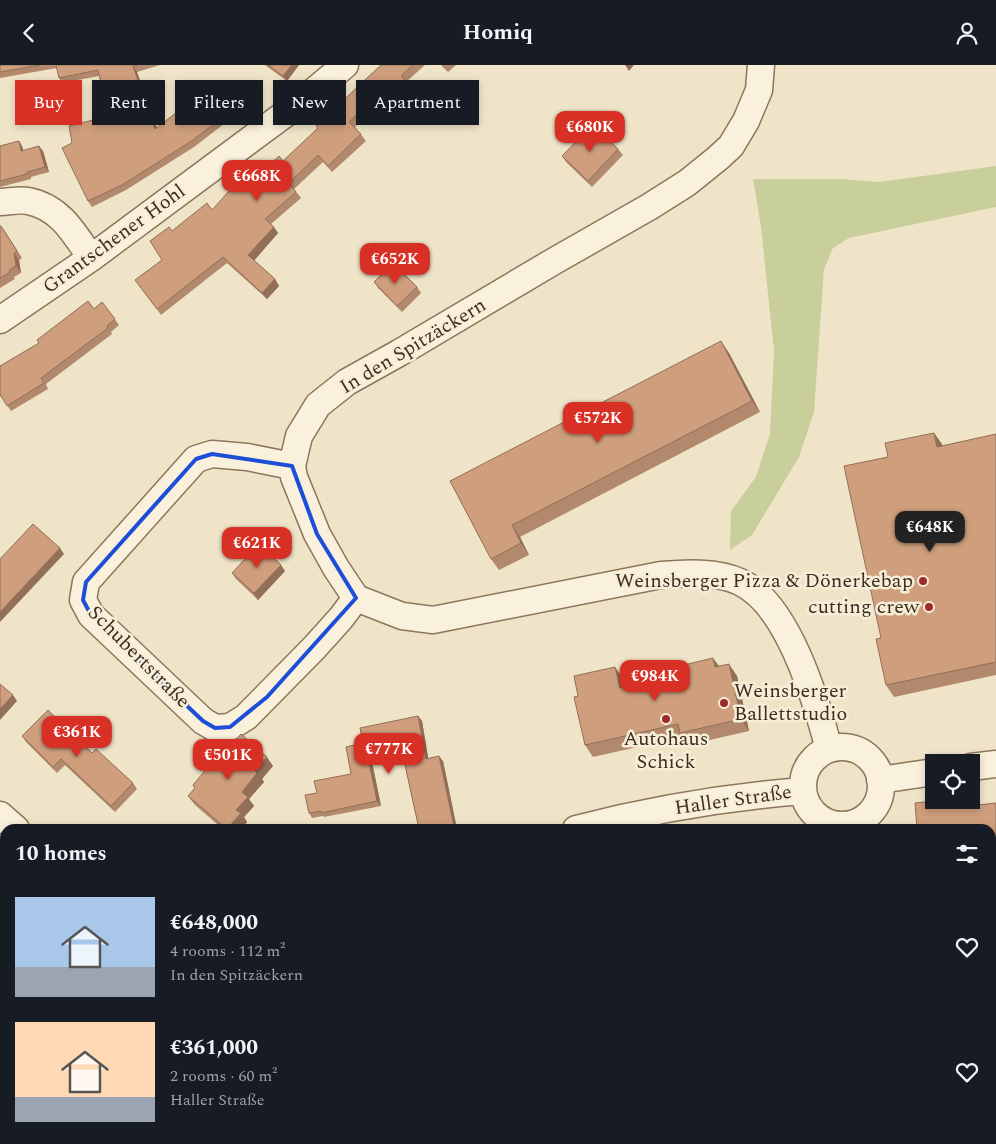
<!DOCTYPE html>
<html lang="en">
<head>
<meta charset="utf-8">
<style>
	body { margin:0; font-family:Spectral,serif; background:#242831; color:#f1f3f6; height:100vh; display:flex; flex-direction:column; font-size:19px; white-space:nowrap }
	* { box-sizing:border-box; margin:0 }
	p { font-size:16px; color:#9ea1a6 }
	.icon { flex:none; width:28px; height:28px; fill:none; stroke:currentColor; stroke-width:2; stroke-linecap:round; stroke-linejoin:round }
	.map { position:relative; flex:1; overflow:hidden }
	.panel { position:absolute; left:0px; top:759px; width:996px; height:321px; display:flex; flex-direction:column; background:#171b24; border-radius:15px 15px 0 0; box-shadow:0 2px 8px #0003 }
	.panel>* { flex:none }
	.guide { position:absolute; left:15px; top:15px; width:500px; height:45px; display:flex; gap:10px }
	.fabs { position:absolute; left:925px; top:689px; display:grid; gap:10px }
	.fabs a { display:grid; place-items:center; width:55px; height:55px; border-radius:0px; background:#171b24; box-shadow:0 2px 8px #0003; font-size:25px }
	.price { position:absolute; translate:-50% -42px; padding:0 11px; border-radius:10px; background:#d93025; color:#fff; font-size:16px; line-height:32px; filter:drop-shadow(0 1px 2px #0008) }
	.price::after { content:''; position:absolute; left:50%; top:30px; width:15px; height:11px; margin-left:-8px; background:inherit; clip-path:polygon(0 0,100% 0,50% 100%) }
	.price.current { background:#222; color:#fff }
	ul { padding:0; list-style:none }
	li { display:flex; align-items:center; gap:15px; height:125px; padding:0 15px }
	li span { display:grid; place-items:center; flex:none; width:140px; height:100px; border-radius:0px; color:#555 }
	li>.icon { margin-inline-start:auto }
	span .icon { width:60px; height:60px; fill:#fffc; stroke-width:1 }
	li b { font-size:21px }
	h2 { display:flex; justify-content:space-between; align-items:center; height:60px; padding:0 15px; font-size:21px }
	.pill { padding:0 18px; border-radius:0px; background:#171b24; box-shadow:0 2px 8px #0003; font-size:18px; line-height:45px }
	.pill.current { background:#d93025; color:#fff }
	header { display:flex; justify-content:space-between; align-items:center; height:65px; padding:0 15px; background:#171b24; font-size:22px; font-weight:700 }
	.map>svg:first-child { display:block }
</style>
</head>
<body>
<header><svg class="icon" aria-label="back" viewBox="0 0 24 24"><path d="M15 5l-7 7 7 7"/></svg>Homiq<svg class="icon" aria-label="person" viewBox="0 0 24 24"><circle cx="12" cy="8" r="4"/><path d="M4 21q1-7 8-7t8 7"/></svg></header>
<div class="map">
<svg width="996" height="1079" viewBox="0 0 996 1079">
	<rect width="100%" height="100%" fill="#f0e4c8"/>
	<path fill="#c9cf9b" d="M996,101V142L849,173L833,183L824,204L814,347L799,392L752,470L730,485L731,446L756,412L770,369L774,286L761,162L753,114H841L879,117Z
		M730,1075H858V1079H730Z"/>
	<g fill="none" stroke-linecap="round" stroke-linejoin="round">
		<defs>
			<path id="minor" d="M761,0L759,25L746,56L731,81L718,93L687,118L649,142L556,195L399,288L347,317L318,340L299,371L292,401L294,412L317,469L336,503L356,533L402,551L433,555L661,510C685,508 717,506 740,517C788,539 816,635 829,684
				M0,137C9,137 19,134 28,136C60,142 74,168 91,193
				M0,255L91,193L301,37L345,0
				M292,401L247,392L212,389L196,394L86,517L83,535L91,550L203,656L215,663L230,662L246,652L314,583L341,553L356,533
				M803 721a39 39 0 1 1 78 0a39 39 0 1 1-78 0Z
				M971,702L996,699
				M880,715L934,707
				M0,750L16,764
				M576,764C650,745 727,732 803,726
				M0,829L5,826
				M991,883H996"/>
		</defs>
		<use href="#minor" stroke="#8d765c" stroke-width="29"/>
		<use href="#minor" stroke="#faf1dc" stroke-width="26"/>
	</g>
	<path fill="#b2896c" d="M0,0H160L137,7L157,63L201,29L224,59L194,82L126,125L92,142L88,136L72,78L109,51L99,11L62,18L59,13L57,3L0,13Z
		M265,0H299L287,16Z
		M381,0H425L406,17L414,26L393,46L383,36L355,62L366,76L332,107L323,97L294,124L301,133L271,159L278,168L254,195L275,214L279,221L267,234L227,198L161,250L135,215L162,195L172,166L212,145L244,119L261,108L283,96L318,63L316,61Z
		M441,0H456L448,7Z
		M19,76L22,81L23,85L43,86L49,107L31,112V114L0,122V81Z
		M618,84L623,90L592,122L566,97L562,91Z
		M0,161H1L6,168L22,193L19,195L21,208L14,212L15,214L0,223Z
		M374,217L417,222L421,228L402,247L378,223Z
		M102,237L119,260L111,267L112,269L46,319L48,324L11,346L1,331L0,332V301L39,278L94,244Z
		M729,288L760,347L520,472L529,490L499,505L491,494L450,416Z
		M934,368L942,381L996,369V610L894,632L886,620L888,392Z
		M285,506L258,535L236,514L232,508Z
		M719,601L737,611L749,666L688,680L682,672L593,692L585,680L578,631L623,613L625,621Z
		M418,651L422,656L428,693L443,696L457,764H419L403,691L372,697L381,741L324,752L323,751L312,753L309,748L317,728L351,709L363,678Z
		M22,671L92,688L133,718L137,724L115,747L65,700L57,708L26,677Z
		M220,692L273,701L262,714L264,717L249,734L254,741L244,752L247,757L241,764H223L195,740L188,731L195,723L193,720Z
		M996,738V829H991V764L956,742Z
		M991,907H996V946H991Z
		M991,1004H996V1072H991Z
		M105,1075H151V1077L108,1078Z
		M195,1075H222L196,1076Z
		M425,1075H482V1079H425Z"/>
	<path fill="#916f58" d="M292,0H299L287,16L283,11Z
		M625,0H634L629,6Z
		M133,1L137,7L159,69L155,64Z
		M19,76L22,81L25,91L21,86Z
		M39,81L43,86L49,107L45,102Z
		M274,162L278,168L253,197L248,190Z
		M14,188L19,195L21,208L16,201Z
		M275,214L279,221L267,234L262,228Z
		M721,276L729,288L760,347L752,336Z
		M934,368L942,379L945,393L937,382Z
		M512,460L520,472L529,490L521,478Z
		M60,483L64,489L0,557V547Z
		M281,500L285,506L258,535L254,528Z
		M713,593L722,605L715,602Z
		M729,599L737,611L749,666L741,654Z
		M615,602L623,613L628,634L620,623Z
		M13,630L17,636L0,655V644Z
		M418,651L422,656L429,698L426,694Z
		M439,691L443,696L457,764L454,761Z
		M267,692L273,701L262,714L264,717L249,734L254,741L244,752L247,757L241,764H227L236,745L242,727L255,706Z
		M368,692L372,697L381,741L377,736Z
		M951,735L959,746L951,743Z
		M345,1075H349V1079H345Z
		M597,1075H601V1079H597Z"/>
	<path fill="#cf9f7d" stroke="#916f58" d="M0,0H40L0,7Z
		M56,0H138L133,1L155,64L201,29L221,54L190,77L122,120L88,136L62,83L72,78L69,61L109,51L98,5L59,13Z
		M268,0H292L283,11Z
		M381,0H413L401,11L409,20L388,40L379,29L349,57L361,69L328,101L318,90L289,118L296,127L265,154L274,162L248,190L275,214L262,228L223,192L157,244L135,215L162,195L150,176L169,162L172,166L207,138L212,145L239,115L244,119L259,106L261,108L279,91L283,96L318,63L316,61Z
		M593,59L618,84L588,116L562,91Z
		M19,76L21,86L39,81L45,102L27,107V109L0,116V81Z
		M0,161H1L17,186L14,188L16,201L9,205L10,207L0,213Z
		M393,198L417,222L397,241L374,217Z
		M88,236L94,244L102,237L115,254L107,261L108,263L41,313L44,318L7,341L0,329V301L39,278L37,275Z
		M721,276L752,336L512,460L521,478L491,494L450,416Z
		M934,368L937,382L996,369V597L886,620L876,574L881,573L844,401L888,392L885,378Z
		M33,459L60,483L0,547V494Z
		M259,479L281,500L254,528L232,508Z
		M713,593L715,602L729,599L741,654L680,668L678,659L585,680L574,632L578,631L574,611L615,602L620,623L685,608L684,600Z
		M0,619L13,630L0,644Z
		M48,645L92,688L96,684L133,718L111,741L61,694L53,702L22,671Z
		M418,651L426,694L439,691L454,761L440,764H419L402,686L368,692L377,736L321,748V746L309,748L305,730L317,728L314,716L351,709L346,682L363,678L360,663Z
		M241,669L267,692L255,706L257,708L242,727L248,732L236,745L241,748L227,764L188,731L195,723L193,720L218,690L220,692Z
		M944,735H951V743L996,738V816L991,817V764H917L915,738Z
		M991,907H996V939L991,940Z
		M991,1004H996V1065H991Z
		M236,1075H345V1079H236Z
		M425,1075H449V1079H425Z
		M560,1075H597V1079H560Z
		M858,1075H878V1079H858Z"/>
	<path fill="none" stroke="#1d4ed8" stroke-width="4" stroke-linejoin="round" d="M212,389L292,401L317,469L356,533L267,632L230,662L215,663L203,656L91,550L83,535L86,517L196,394Z"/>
	<g fill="#9e2a2b" stroke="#f7eed8" stroke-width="2">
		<circle cx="923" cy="516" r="5"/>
		<circle cx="929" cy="542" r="5"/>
		<circle cx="724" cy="638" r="5"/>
		<circle cx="666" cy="654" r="5"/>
	</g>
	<g text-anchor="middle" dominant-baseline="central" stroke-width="5" stroke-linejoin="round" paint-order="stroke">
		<g font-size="20" fill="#3d2e20" stroke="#f7eed8">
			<text transform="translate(114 174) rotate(-36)">Grantschener Hohl</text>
			<text transform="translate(413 281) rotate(-31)">In den Spitzäckern</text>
			<text transform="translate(139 592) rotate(45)">Schubertstraße</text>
			<text transform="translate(733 735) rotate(-8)">Haller Straße</text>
		</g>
		<g font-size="20" fill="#3d2e20" stroke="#f7eed8" text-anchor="end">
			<text x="913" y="516">Weinsberger Pizza &amp; Dönerkebap</text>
			<text x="919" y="542">cutting crew</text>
			<text x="734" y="626" text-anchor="start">Weinsberger<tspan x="734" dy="23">Ballettstudio</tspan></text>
			<text x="666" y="674" text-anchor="middle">Autohaus<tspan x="666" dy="23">Schick</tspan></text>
		</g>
	</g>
</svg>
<div class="fabs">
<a><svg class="icon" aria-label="locate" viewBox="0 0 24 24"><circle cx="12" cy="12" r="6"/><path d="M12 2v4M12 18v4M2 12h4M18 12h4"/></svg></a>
</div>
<b class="price" style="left:590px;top:88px">€680K</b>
<b class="price" style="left:257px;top:137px">€668K</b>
<b class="price" style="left:395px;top:220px">€652K</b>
<b class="price" style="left:598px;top:379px">€572K</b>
<b class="price current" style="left:930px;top:488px">€648K</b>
<b class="price" style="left:257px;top:504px">€621K</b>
<b class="price" style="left:655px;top:637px">€984K</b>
<b class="price" style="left:77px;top:693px">€361K</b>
<b class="price" style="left:389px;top:710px">€777K</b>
<b class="price" style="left:228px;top:716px">€501K</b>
<div class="guide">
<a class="pill current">Buy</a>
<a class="pill">Rent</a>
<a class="pill">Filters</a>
<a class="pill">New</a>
<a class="pill">Apartment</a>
</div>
<section class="panel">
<h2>10 homes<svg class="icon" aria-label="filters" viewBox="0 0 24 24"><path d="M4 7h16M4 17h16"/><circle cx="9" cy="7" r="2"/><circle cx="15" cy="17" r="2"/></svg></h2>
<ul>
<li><span style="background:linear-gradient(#a9c7e8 70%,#9aa5b1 0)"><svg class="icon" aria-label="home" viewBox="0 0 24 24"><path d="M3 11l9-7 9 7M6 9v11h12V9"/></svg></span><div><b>€648,000</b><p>4 rooms · 112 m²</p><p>In den Spitzäckern</p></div><svg class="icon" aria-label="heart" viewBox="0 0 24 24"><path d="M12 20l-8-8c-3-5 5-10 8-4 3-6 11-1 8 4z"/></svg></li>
<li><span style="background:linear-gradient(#ffd9b3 75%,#9aa5b1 0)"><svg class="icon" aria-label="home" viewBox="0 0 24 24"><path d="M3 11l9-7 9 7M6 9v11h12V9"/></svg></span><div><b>€361,000</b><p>2 rooms · 60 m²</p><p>Haller Straße</p></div><svg class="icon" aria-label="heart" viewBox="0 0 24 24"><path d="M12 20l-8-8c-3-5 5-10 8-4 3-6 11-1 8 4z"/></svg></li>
</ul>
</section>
</div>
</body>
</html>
